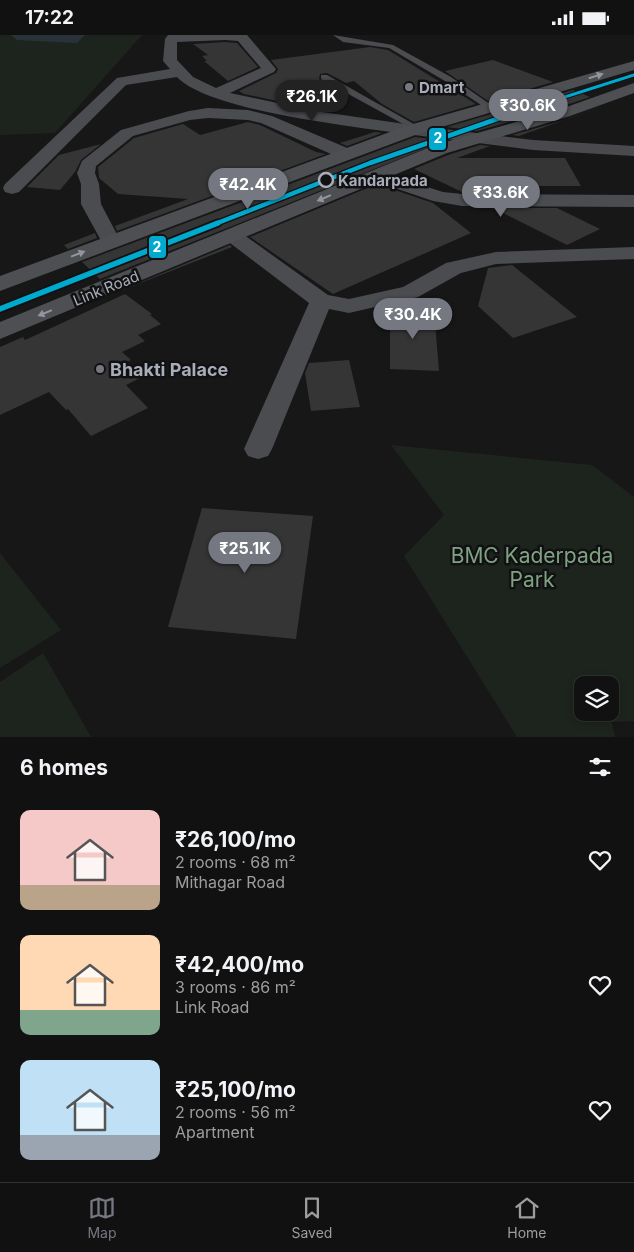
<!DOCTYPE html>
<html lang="en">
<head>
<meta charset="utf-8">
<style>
	body { margin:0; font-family:Inter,sans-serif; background:#1a1a1a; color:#f1f3f6; height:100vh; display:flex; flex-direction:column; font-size:19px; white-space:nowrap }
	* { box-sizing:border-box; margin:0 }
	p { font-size:16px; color:#9c9d9f }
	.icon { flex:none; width:28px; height:28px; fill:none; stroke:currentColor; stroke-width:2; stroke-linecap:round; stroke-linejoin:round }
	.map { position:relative; height:702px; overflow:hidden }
	.drawer { display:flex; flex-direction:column; background:#111; flex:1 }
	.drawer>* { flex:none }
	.controls { position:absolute; left:574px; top:641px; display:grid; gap:10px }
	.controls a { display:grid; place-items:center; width:45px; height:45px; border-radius:10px; background:#111; box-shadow:0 2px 8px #0003,0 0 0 1px #303131; font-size:25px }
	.price { position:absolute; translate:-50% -42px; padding:0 11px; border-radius:18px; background:#757880; color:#fff; font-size:16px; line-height:32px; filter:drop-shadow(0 1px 2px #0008) }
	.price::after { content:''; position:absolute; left:50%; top:30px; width:15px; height:11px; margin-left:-8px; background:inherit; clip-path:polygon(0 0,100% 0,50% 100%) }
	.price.selected { background:#222; color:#fff }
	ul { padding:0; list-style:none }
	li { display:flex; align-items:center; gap:15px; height:125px; padding:0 20px }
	li span { display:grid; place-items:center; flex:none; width:140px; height:100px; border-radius:10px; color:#555 }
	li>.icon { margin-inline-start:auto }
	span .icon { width:60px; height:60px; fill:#fffc; stroke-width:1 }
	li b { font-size:21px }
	h2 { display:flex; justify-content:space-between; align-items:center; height:60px; padding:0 20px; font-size:21px }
	.status { display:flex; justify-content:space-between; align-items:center; height:35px; padding:0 25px; background:#111; direction:ltr }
	.status svg { height:14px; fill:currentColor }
	.tab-bar { display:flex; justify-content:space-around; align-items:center; height:70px; border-top:1px solid #303131; background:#111; font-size:14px; color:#9c9d9f }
	.tab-bar a { display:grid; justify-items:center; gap:2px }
	.tab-bar .selected { color:#757880 }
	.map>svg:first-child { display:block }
</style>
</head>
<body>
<div class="status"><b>17:22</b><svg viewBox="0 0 49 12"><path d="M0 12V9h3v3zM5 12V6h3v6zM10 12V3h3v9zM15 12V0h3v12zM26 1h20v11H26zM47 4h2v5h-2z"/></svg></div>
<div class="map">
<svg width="634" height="702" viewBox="0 0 634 702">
	<rect width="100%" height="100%" fill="#171717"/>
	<path fill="#1d241e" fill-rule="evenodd" d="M0,0H142L55,98L0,100Z
		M391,410L592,430L634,462V686L612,687L615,702H517L404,521L444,480ZM582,650H610V678H582Z
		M0,518L61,595L0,633Z
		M43,618L91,702H0V647Z"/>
	<path fill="#2a3239" d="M11,0H85L77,8L17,5Z"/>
	<path fill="#353536" d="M225,7L237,8L258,32L228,46L204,26H207L202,21L208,20L193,9Z
		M370,12L388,15L476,69L414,87L382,69L354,46L346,48L327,38L320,39L319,44L332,52L277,66L244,59L239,56L276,38L278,34L271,25Z
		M493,25L553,47L488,66L445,36Z
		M573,55L590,62L557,73L477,96L447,92Z
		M610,69L519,101L512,100L571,83Z
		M248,87L260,90L316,117L326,119L117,196L115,191L188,164L118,159L99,143L98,132L134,103L183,89L200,100Z
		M375,97L382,98L347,111L340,108Z
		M415,102L444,106L100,244L82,227Z
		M101,109L81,125L75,137L60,155L27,152L59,120Z
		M480,110L490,111L457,123H565L581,151H509L523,157H462L414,134L448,120Z
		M377,149L433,168L471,198L333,259L250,202Z
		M493,173H557L600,194L567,210Z
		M95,198L97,203L68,214L64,210Z
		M230,210L232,212L115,258Z
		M512,230L577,282L513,303L478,271L488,233Z
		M125,259L152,279L150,280L161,289L138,300L145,306L122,317L131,325L127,327L142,342L126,350L148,373L91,401L68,374L66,375L49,357L0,380V312L23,302L25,305Z
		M390,273L434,275L439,336L390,334Z
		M349,325L360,372L311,376L305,338L309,328Z
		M202,473L313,481L296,604L168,592Z"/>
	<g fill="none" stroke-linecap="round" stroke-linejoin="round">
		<path fill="#4b4c50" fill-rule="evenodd" d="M333,0L393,10L451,42L494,72L487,74L445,46L389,13L343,7Z
			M321,40H327L421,93L414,95L321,44Z"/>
		<path fill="#4b4c50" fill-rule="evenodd" d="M168,0H247L276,34L274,37L230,58L315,76L412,90L418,92L420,95L418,98L412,100C361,92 210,77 177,42L126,50L19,157L12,159L5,157L3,153L5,149L117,43L170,34L163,26L165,4ZM225,5L238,6L261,33L216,53L193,42L177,25V7Z
			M208,73L248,75L272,81L352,115L355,119L352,123L346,124L340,123L261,88L248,85L208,83L190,85L133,101L96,131L95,138L99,149L101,169L121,207L118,211L111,213L104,211L81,169V149L77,138L82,126L121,95L189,76Z
			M377,136L443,157L462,159L634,160V172L462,171L433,166L371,145L368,141L371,137Z
			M233,195L240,197L328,260L349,264L403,252L446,228L496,217L634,212V224L496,229L461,238L418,262L349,278L329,274L272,414L268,421L258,424L248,421L244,414L309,268L226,205L223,201L226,197Z"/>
		<path fill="#4a4a4e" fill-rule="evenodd" d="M412,90L533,105L634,111V121L533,115L406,99L404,95L406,91Z"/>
		<path fill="#4d4f52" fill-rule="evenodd" d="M634,26V35L418,99L0,256V241L406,91Z
			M634,48V58L570,81L447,118L0,304V287L435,110L558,75Z"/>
		<defs>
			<path id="metro-1-far2" d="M496,84L634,40"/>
			<path id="metro-1-far1" d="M215,189L370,128L500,83"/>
			<path id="metro-1" d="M0,274L218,188"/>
		</defs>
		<use href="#metro-1-far2" stroke="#111113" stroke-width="5"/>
		<use href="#metro-1-far1" stroke="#111113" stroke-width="7"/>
		<use href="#metro-1" stroke="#111113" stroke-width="9"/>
		<use href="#metro-1-far2" stroke="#00a9ce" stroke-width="3"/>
		<use href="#metro-1-far1" stroke="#00a9ce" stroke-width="4.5"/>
		<use href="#metro-1" stroke="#00a9ce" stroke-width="5.5"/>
	</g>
	<defs><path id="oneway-solid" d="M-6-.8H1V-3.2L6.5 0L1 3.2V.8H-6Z" transform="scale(1.25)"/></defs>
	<g fill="#91969e">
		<use href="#oneway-solid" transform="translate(596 41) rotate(-17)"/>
		<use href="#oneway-solid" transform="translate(324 163) rotate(157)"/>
		<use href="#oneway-solid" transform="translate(78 219) rotate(-21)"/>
		<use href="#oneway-solid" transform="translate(45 278) rotate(158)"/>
	</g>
	<g fill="#757880" stroke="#111113" stroke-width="2">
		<circle cx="409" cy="52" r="5"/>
		<circle cx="100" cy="334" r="5"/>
	</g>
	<circle fill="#111113" stroke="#a8adb8" stroke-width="2.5" cx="326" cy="145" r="7"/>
	<g text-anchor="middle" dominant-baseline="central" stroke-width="5" stroke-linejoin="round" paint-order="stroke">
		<g font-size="15" font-weight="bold" fill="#a8adb8" stroke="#111113" text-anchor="start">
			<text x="419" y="52">Dmart</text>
		</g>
		<g font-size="15" font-weight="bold" fill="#a8adb8" stroke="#111113" text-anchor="start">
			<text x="338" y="145">Kandarpada</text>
		</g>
		<g font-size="15" fill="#a8adb8" stroke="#111113">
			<text transform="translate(106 253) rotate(-22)">Link Road</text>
		</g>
		<g font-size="18" font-weight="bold" fill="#a8adb8" stroke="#111113" text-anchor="start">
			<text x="110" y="334">Bhakti Palace</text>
		</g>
		<g font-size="21" fill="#7fa381" stroke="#111113">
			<text x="532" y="520">BMC Kaderpada<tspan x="532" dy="24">Park</tspan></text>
		</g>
	</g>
	<g stroke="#111113" stroke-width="2">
		<rect x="428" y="92" width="19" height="24" rx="5" fill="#00a9ce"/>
		<rect x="148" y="200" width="19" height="24" rx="5" fill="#00a9ce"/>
	</g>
	<g font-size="14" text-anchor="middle" font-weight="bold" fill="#fff">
		<text x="438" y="108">2</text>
		<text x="157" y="217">2</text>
	</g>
</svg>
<div class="controls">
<a><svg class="icon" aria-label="layers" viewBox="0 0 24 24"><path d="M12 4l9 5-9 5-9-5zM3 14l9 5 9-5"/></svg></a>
</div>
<b class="price selected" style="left:312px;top:87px">₹26.1K</b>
<b class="price" style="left:528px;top:96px">₹30.6K</b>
<b class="price" style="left:248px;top:175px">₹42.4K</b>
<b class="price" style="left:501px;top:183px">₹33.6K</b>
<b class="price" style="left:413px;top:305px">₹30.4K</b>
<b class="price" style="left:245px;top:539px">₹25.1K</b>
</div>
<section class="drawer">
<h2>6 homes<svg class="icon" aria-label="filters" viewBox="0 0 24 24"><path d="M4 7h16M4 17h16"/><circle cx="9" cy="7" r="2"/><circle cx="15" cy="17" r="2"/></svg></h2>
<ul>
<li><span style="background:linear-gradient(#f6c9c9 75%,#b9a48a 0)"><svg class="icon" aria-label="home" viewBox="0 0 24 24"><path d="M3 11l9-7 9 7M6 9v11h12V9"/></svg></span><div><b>₹26,100/mo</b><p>2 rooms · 68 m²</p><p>Mithagar Road</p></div><svg class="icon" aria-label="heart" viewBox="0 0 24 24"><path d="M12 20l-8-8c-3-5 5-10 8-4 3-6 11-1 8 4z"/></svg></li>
<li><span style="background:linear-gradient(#ffd9b3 75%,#7fa58c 0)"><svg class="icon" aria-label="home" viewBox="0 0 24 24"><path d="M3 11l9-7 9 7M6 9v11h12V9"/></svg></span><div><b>₹42,400/mo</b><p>3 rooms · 86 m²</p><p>Link Road</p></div><svg class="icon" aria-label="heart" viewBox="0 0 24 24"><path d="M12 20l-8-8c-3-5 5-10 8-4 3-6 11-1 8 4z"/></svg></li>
<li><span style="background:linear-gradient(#bfe0f5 75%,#9aa5b1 0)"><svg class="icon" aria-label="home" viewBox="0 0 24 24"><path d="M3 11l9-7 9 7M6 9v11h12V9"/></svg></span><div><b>₹25,100/mo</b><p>2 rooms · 56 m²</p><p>Apartment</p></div><svg class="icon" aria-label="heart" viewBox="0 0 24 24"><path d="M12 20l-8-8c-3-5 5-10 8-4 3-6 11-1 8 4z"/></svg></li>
</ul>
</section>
<nav class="tab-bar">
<a class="selected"><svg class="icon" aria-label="map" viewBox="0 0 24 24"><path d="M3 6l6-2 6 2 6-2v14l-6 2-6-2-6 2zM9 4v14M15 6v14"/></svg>Map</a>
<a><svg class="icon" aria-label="saved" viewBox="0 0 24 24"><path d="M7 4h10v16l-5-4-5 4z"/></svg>Saved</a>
<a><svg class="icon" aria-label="home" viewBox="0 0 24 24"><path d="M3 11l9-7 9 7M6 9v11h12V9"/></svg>Home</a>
</nav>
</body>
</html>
